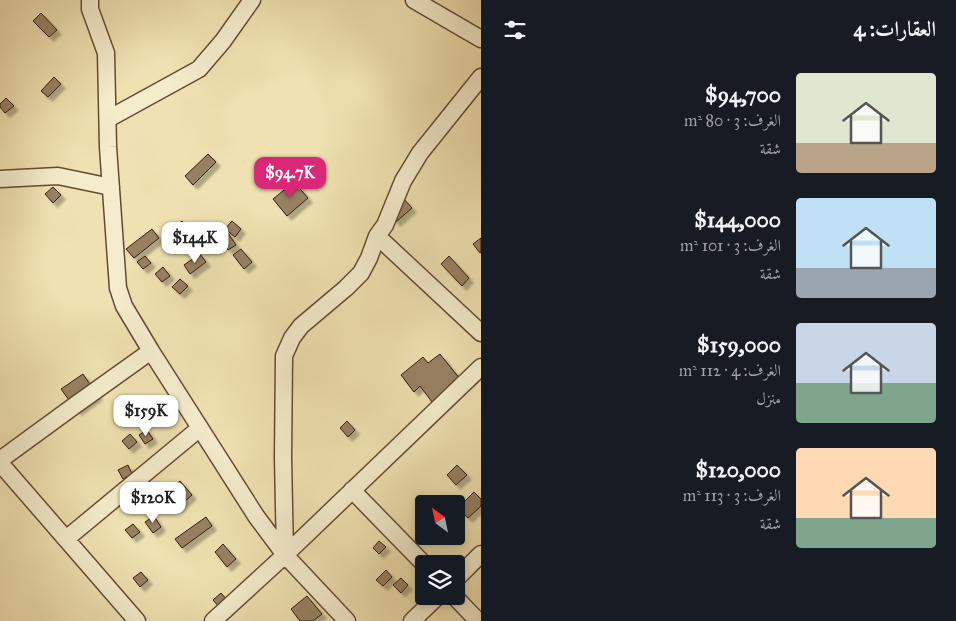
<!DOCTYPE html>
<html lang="ar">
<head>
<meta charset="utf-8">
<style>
	body { margin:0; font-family:"IM FELL Great Primer",Amiri,serif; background:#20242c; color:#f1f3f6; direction:rtl; height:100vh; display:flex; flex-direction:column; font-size:19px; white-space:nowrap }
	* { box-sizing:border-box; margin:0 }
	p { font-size:16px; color:#9ea1a6 }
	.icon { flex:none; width:28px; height:28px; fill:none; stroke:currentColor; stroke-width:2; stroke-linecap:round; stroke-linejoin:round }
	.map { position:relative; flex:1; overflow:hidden; direction:ltr }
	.details { display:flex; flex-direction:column; background:#171b24; width:475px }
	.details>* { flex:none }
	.needle { width:32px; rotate:327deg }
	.buttons { position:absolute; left:415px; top:495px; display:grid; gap:10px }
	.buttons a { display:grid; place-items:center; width:50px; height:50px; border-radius:5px; background:#171b24; box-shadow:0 2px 8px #0003; font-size:25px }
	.price { position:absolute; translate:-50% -42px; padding:0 11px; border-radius:10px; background:#fff; color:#222; font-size:16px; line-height:32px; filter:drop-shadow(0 1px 2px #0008) }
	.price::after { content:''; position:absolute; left:50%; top:30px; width:15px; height:11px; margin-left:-8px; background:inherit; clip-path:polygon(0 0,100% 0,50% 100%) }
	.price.current { background:#db2777; color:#fff }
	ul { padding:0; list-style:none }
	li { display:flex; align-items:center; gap:15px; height:125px; padding:0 20px }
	li span { display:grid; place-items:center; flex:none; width:140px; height:100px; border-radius:5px; color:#555 }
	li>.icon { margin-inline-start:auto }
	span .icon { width:60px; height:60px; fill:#fffc; stroke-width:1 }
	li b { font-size:21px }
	h2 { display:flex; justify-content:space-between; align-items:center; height:60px; padding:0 20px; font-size:21px }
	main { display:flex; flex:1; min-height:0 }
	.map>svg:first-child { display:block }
</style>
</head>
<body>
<main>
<section class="details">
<h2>العقارات: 4<svg class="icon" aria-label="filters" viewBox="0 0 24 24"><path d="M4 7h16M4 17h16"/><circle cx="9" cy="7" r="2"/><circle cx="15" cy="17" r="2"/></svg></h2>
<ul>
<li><span style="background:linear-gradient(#dfe7d0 70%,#b9a48a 0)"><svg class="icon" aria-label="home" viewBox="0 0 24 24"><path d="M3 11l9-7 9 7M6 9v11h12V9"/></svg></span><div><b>$94,700</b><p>الغرف: 3 · 80 m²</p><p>شقة</p></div></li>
<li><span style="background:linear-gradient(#bfe0f5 70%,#9aa5b1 0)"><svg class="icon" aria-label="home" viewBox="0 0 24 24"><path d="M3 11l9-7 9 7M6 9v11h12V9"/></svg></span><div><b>$144,000</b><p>الغرف: 3 · 101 m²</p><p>شقة</p></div></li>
<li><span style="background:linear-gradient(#c9d6e8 60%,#7fa58c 0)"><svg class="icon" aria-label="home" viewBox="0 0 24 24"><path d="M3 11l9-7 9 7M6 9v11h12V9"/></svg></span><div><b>$159,000</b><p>الغرف: 4 · 112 m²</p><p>منزل</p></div></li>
<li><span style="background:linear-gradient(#ffd9b3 70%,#7fa58c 0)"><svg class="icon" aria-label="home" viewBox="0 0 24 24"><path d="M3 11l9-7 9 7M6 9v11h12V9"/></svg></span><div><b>$120,000</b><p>الغرف: 3 · 113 m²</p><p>شقة</p></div></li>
</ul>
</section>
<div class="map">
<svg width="481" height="621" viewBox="0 0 481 621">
	<defs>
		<filter id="shadow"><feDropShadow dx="4.5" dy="4.5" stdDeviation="1" flood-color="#0004"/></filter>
	</defs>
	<rect width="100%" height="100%" fill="#efe1b1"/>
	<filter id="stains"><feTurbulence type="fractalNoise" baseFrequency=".004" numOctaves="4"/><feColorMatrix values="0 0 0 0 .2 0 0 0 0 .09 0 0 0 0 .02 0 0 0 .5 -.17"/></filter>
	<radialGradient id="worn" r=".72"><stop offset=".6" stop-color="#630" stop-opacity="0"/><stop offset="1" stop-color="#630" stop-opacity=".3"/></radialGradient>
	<path fill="#978162" stroke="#37190c" filter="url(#shadow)" d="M41,13L57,30L49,37L33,21Z
		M54,77L61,84L48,97L41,91Z
		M6,98L14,106L5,113L0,107V104Z
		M208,154L216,162L193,185L185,176Z
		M294,182L308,198L287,216L273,199Z
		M53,187L61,195L53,203L45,194Z
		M404,199L412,208L396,222L388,213Z
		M182,221L190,230L180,238L172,229Z
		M232,221L241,229L235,237L225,229Z
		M152,229L159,238L134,258L126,249Z
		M228,233L236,245L228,250L221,238Z
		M481,238V252L480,253L473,244Z
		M241,249L252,262L244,269L233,255Z
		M200,254L206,262L190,274L184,265Z
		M145,256L151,263L143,269L137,262Z
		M449,256L469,278L462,286L441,264Z
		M163,267L170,276L162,282L155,274Z
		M180,279L188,286L180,294L172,287Z
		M440,354L460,379L432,402L420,386L414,392L401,375L423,357L428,363Z
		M83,374L98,396L77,411L61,389Z
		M347,421L355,430L348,437L340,428Z
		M147,430L153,439L145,444L139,435Z
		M130,434L137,442L129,449L122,441Z
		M128,465L132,474L123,479L118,470Z
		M457,465L467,475L456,485L447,475Z
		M180,481L192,495L177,508L165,494Z
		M474,492L481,499V506L468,518L458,508Z
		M154,516L161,527L153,533L145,522Z
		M206,517L212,526L182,548L175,539Z
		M133,524L140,532L132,538L125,530Z
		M379,541L386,547L379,554L373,548Z
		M223,544L236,559L227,567L215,552Z
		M386,570L392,577L383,586L376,580Z
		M141,572L148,580L140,587L133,578Z
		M401,578L408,585L401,593L393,585Z
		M221,593L228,601L220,608L213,600Z
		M307,596L322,614L313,621H300L291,609Z"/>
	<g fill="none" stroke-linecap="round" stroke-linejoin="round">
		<defs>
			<path id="minor" d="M90,0V9L106,53L108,147L118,288L124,306L151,351L256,516L285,555L347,621
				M414,0L481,39
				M108,119L199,69L223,41L252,0
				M0,179L58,176L111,187
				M377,236L481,333
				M0,460L74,406L151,351
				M0,463L137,621
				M352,490L424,564
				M66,539L200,428
				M285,555L481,367
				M456,579L481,554
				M454,596L478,621
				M213,621L285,555L283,457L284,356L292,338L301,326L346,288L361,273L369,258L377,236L385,225L403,181L420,153L481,77
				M412,621L438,596"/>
		</defs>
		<use href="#minor" stroke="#654b35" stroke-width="19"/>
		<use href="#minor" stroke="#f5eccc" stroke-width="16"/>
	</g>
	<rect width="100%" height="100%" filter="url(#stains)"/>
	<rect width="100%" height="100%" fill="url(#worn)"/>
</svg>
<div class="buttons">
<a><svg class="needle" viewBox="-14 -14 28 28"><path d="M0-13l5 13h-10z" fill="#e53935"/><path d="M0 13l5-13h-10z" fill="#9ea1a6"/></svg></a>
<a><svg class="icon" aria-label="layers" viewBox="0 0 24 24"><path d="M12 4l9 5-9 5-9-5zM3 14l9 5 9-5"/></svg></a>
</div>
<b class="price current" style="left:290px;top:199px">$94.7K</b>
<b class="price" style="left:195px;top:264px">$144K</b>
<b class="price" style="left:146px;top:437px">$159K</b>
<b class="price" style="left:153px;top:524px">$120K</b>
</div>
</main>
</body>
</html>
